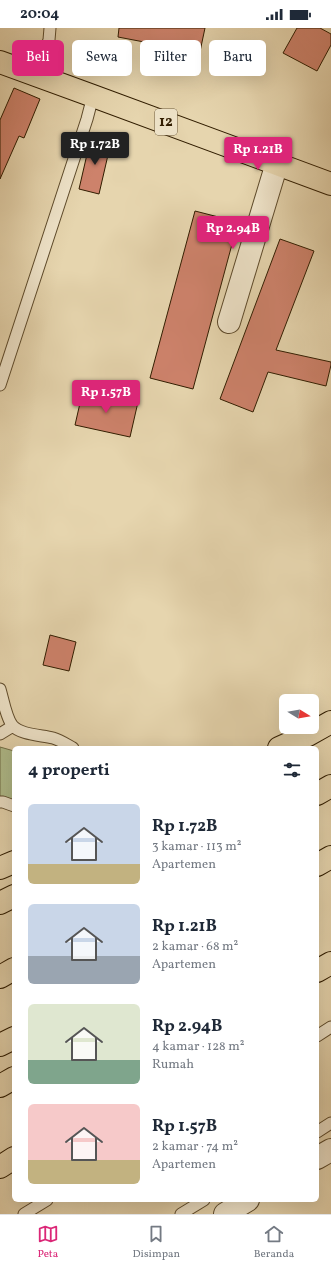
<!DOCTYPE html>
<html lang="id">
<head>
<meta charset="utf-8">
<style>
	body { margin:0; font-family:Vollkorn,serif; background:#f2f2f3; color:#1f2937; height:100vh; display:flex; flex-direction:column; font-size:15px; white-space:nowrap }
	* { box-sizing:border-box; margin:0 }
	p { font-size:13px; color:#747a83 }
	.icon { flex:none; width:22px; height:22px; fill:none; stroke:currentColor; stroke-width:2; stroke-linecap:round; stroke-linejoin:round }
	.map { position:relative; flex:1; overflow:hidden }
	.sheet { position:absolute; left:12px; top:718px; width:307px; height:456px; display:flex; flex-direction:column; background:#fff; border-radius:6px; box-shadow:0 4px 16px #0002 }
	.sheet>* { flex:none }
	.banner { position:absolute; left:12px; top:12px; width:307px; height:36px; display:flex; gap:8px }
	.needle { width:26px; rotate:101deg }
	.controls { position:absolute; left:279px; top:666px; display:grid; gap:8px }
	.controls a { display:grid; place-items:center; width:40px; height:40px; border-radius:6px; background:#fff; box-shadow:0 4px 16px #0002; font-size:20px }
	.price { position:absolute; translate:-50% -34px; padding:0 9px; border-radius:4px; background:#db2777; color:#fff; font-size:13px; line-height:26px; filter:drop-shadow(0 1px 2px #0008) }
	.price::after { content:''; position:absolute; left:50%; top:24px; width:12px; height:9px; margin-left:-6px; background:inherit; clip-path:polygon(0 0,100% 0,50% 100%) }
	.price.selected { background:#222; color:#fff }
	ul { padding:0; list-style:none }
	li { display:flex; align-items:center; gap:12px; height:100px; padding:0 16px }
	li span { display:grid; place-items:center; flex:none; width:112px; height:80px; border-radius:6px; color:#555 }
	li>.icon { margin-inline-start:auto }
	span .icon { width:48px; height:48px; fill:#fffc; stroke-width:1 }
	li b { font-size:17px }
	h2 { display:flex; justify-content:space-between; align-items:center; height:48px; padding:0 16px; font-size:17px }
	.tag { padding:0 14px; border-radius:6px; background:#fff; box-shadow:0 4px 16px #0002; font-size:14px; line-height:36px }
	.tag.selected { background:#db2777; color:#fff }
	.status { display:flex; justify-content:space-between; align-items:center; height:28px; padding:0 20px; background:#fff; direction:ltr }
	.status svg { height:11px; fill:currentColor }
	.dock { display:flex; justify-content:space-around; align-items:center; height:56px; border-top:1px solid #e0e1e3; background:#fff; font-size:11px; color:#747a83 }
	.dock a { display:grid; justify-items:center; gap:2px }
	.dock .selected { color:#db2777 }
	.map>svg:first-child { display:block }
</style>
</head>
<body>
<div class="status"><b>20:04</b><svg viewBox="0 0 49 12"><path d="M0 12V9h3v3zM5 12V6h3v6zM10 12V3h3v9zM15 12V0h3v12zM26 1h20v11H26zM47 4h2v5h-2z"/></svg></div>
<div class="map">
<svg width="331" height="1186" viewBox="0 0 331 1186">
	<rect width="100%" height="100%" fill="#e6d5ae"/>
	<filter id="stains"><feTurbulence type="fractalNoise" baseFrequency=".005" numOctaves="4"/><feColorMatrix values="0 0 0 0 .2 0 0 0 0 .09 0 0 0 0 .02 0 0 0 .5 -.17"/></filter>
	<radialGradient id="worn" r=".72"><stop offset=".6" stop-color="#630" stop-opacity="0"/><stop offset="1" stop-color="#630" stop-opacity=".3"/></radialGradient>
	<path fill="#b1be8d" stroke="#716e46" d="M0,719L14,723V773L0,769Z"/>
	<path fill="#cd826b" stroke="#311d00" d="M119,0H205L198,33L164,25L165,18L118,9Z
		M297,0H320L331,6V17L317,43L283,25Z
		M14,60L40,71L24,110L19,108L0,151V92Z
		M91,109L111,114L99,166L79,161Z
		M195,183L238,194L193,361L150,350Z
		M280,211L314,223L276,322L331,334V337L326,358L268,344L253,384L220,371Z
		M83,362L138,374L130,409L75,397Z
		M50,607L76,614L69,643L43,637Z"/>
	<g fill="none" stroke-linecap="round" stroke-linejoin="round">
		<defs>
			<path id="lane" d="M35,47L49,12L50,0
				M0,357L87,91L93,68
				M0,661C3,671 6,689 12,697C20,707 41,707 53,710C60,712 66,716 73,720
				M0,706L13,698
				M0,774H3L14,778
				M317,1008L331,999
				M317,1104L331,1095
				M24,1186L47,1172
				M181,1186L204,1172"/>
			<path id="street" d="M229,294L277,135
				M317,1130L331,1122
				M225,1186L248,1172"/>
			<path id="highway" d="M0,34L93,68L331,156
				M279,720L308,707L331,694
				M317,766L331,758
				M317,837L331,829
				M0,840L14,834
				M0,875L14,868
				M317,943L331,935
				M0,949L14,941
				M0,1017L14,1010
				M0,1058L14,1050
				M0,1139L14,1130"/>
		</defs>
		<use href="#lane" stroke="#5e4b2c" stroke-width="13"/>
		<use href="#street" stroke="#5e4b2c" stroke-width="24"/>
		<use href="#highway" stroke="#311d00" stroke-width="24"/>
		<use href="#lane" stroke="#efe4ca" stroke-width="11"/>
		<use href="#street" stroke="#efe4ca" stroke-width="22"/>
		<use href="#highway" stroke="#e6d5ae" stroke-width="22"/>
	</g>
	<g text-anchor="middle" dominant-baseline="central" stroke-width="3" stroke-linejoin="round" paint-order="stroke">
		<rect fill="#efe4ca" stroke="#6a593d" stroke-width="1" x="155" y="81" width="22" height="26" rx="3"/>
		<g font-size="15" font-weight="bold" fill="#311d00">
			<text x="166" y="94">12</text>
		</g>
	</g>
	<rect width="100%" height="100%" filter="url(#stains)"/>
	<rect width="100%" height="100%" fill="url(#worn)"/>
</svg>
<div class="controls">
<a><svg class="needle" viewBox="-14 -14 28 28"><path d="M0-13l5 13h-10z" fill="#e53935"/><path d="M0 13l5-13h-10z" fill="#747a83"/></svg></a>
</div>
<b class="price selected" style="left:95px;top:138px">Rp 1.72B</b>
<b class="price" style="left:258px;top:143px">Rp 1.21B</b>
<b class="price" style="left:233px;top:222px">Rp 2.94B</b>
<b class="price" style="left:106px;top:386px">Rp 1.57B</b>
<div class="banner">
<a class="tag selected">Beli</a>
<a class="tag">Sewa</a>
<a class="tag">Filter</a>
<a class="tag">Baru</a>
</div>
<section class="sheet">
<h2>4 properti<svg class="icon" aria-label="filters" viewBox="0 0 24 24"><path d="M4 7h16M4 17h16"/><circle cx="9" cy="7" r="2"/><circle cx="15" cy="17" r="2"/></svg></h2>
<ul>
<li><span style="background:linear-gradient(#c9d6e8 75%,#c2b280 0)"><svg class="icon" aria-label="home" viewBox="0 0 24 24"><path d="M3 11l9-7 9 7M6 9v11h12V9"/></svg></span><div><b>Rp 1.72B</b><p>3 kamar · 113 m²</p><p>Apartemen</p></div></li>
<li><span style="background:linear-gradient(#c9d6e8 65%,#9aa5b1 0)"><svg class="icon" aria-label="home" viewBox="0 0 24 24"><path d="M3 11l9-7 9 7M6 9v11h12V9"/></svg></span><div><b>Rp 1.21B</b><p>2 kamar · 68 m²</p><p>Apartemen</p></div></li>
<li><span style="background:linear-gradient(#dfe7d0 70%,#7fa58c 0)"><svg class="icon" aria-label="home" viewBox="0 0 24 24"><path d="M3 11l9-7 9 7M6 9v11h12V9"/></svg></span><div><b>Rp 2.94B</b><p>4 kamar · 128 m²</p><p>Rumah</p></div></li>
<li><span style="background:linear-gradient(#f6c9c9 70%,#c2b280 0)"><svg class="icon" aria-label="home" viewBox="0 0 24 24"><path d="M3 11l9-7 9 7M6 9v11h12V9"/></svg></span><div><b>Rp 1.57B</b><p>2 kamar · 74 m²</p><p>Apartemen</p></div></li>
</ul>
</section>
</div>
<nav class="dock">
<a class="selected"><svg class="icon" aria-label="map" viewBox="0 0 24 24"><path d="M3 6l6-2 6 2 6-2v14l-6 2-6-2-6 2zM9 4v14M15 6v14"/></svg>Peta</a>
<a><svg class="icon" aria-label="saved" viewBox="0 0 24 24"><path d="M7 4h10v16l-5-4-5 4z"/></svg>Disimpan</a>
<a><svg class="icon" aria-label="home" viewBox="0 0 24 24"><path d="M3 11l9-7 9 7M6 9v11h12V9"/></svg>Beranda</a>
</nav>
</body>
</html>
